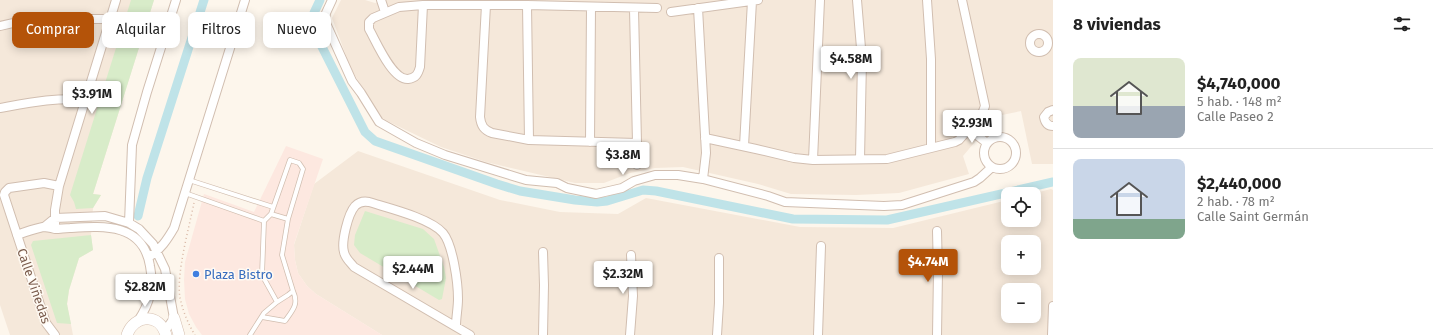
<!DOCTYPE html>
<html lang="es">
<head>
<meta charset="utf-8">
<style>
	body { margin:0; font-family:"Fira Sans",sans-serif; background:#f6f6f6; color:#222; height:100vh; display:flex; flex-direction:column; font-size:15px; white-space:nowrap }
	* { box-sizing:border-box; margin:0 }
	p { font-size:13px; color:#767676 }
	.icon { flex:none; width:22px; height:22px; fill:none; stroke:currentColor; stroke-width:2; stroke-linecap:round; stroke-linejoin:round }
	.map { position:relative; flex:1; overflow:hidden }
	.drawer { display:flex; flex-direction:column; background:#fff; width:380px }
	.drawer>* { flex:none }
	.hud { position:absolute; left:12px; top:12px; width:380px; height:36px; display:flex; gap:8px }
	.fabs { position:absolute; left:1001px; top:187px; display:grid; gap:8px }
	.fabs a { display:grid; place-items:center; width:40px; height:40px; border-radius:8px; background:#fff; box-shadow:0 2px 10px #0003; font-size:20px }
	.price { position:absolute; translate:-50% -34px; padding:0 9px; border-radius:4px; background:#fff; color:#222; font-size:13px; line-height:26px; filter:drop-shadow(0 1px 2px #0008) }
	.price::after { content:''; position:absolute; left:50%; top:24px; width:12px; height:9px; margin-left:-6px; background:inherit; clip-path:polygon(0 0,100% 0,50% 100%) }
	.price.active { background:#b45309; color:#fff }
	ul { padding:0; list-style:none }
	li { display:flex; align-items:center; gap:12px; height:100px; padding:0 20px }
	li+li { border-top:1px solid #e0e0e0 }
	li span { display:grid; place-items:center; flex:none; width:112px; height:80px; border-radius:8px; color:#555 }
	li>.icon { margin-inline-start:auto }
	span .icon { width:48px; height:48px; fill:#fffc; stroke-width:1 }
	li b { font-size:17px }
	h2 { display:flex; justify-content:space-between; align-items:center; height:48px; padding:0 20px; font-size:17px }
	.pill { padding:0 14px; border-radius:8px; background:#fff; box-shadow:0 2px 10px #0003; font-size:14px; line-height:36px }
	.pill.active { background:#b45309; color:#fff }
	main { display:flex; flex:1; min-height:0 }
	.map>svg:first-child { display:block }
</style>
</head>
<body>
<main>
<div class="map">
<svg width="1053" height="335" viewBox="0 0 1053 335">
	<rect width="100%" height="100%" fill="#fdf6ec"/>
	<path fill="#f5e8da" fill-rule="evenodd" d="M0,0H154L93,194L101,195L93,208L91,235L93,250L79,258L69,290L67,304L73,335H10L0,305Z
		M341,0H365L375,3L384,0H1053V164H1032L1021,111L997,116L963,156L969,174L899,193L856,195L791,194L758,184L683,167L655,168L630,173L604,183H575L486,162L441,147L381,118L351,69L332,18Z
		M358,151L500,200L560,212L618,214L646,198L800,227L893,228L1008,200V220H1034V194H1031L1051,189L1053,190V335H382L316,294L307,286L298,273L295,260L294,245L314,184ZM1008,242H1034V268H1008ZM1008,290H1034V316H1008Z"/>
	<path fill="#fde8e0" d="M286,146L323,159L294,244L295,260L298,273L307,286L316,294L382,335H202L196,327L189,314L185,299L184,280L185,262L204,194L254,212Z"/>
	<path fill="#d8ecc9" d="M131,0H154L93,194L101,195L93,208L76,209L74,202L70,195Z
		M365,211L423,229L434,239L444,267L446,278L442,299L439,300L360,253L354,245L355,235Z
		M91,235L93,250L79,258L69,290L67,304L71,324L57,323L31,245L33,241Z"/>
	<g fill="none" stroke-linecap="round" stroke-linejoin="round">
		<path stroke="#bfe3e8" stroke-width="9" d="M320,0L314,13L316,35L365,132L375,141L497,184L520,191L575,200L597,202L607,201L643,190L656,191L793,219L887,220L1053,182
			M138,216L147,178L204,0"/>
		<defs>
			<path id="lane" d="M189,180L273,207
				M185,193L264,221
				M271,214L290,160L299,163L303,169L288,219L282,255L293,291L288,295L277,302
				M262,317L285,321C293,310 299,304 293,291
				M250,335L264,313L277,302L262,275L264,221L271,214L288,219"/>
			<path id="street" d="M332,0L326,13L325,21L352,81L361,93L379,122L416,143L445,155L526,180L557,183L567,188L596,194L622,188L634,181L655,175H678L703,179L768,196L785,202L884,206L902,205L974,182L980,178L992,167
				M381,0L385,12
				M857,0L862,60L860,159
				M927,0L931,59V148
				M423,5L420,67C418,74 416,78 408,79C392,80 376,41 369,29V22L373,18L399,7L423,5H527L657,8
				M486,5L480,117C481,126 484,130 492,133L529,140L637,143
				M527,5L529,140
				M698,8L706,153L703,179
				M634,9L637,143V165
				M671,12L758,0
				M0,26C36,17 73,19 110,19
				M1030 43a9 9 0 1 1 18 0a9 9 0 1 1-18 0Z
				M0,108C28,103 57,97 86,100
				M1053,110L1048,112L1044,117C1045,122 1047,126 1053,126
				M978,120L992,133L994,137
				M969,129L987,143
				M984 153a16 16 0 1 1 32 0a16 16 0 1 1-32 0Z
				M705,138L756,149L794,158L813,160L887,159L955,142L959,140L982,114L985,106L962,0
				M590,142L591,7
				M744,146L752,1
				M813,160L820,0
				M129,223L132,145L147,92L176,0
				M44,227L55,218L105,216L129,223L139,229L153,244L165,269L174,318L165,331
				M55,229V210L59,186L116,0
				M17,235C25,232 34,229 43,227C47,227 51,228 55,229C60,229 65,228 70,228C104,226 143,223 150,266C154,287 150,303 138,321
				M543,252L544,285L543,335
				M149,257C161,249 167,240 174,228L245,0
				M456,326C456,317 458,308 458,299C458,283 453,245 443,233C430,218 388,208 369,202C364,201 359,202 355,206C348,214 341,242 344,252C345,258 350,262 354,267L470,335
				M55,335L46,323L4,195L5,192L9,188L44,183L59,186
				M630,335L633,296L631,255
				M717,335L719,303V258
				M818,335L821,246
				M937,335L938,272L937,231
				M1052,335L1053,306"/>
			<path id="secondary" d="M174,318L179,335
				M127,335C134,314 160,313 166,335"/>
		</defs>
		<use href="#lane" stroke="#d1beb0" stroke-width="5.5"/>
		<use href="#street" stroke="#d1beb0" stroke-width="10"/>
		<use href="#secondary" stroke="#d6c0b0" stroke-width="12"/>
		<path stroke="#d9b8a5" stroke-width="1.5" stroke-dasharray="1 3" stroke-linecap="butt" d="M194,203C189,228 176,274 180,298C183,311 188,324 195,335"/>
		<use href="#lane" stroke="#fff" stroke-width="4"/>
		<use href="#street" stroke="#fff" stroke-width="8"/>
		<use href="#secondary" stroke="#fff" stroke-width="11"/>
	</g>
	<circle fill="#3f7fe0" stroke="#fffaf3" stroke-width="1.5" cx="196" cy="274" r="4"/>
	<g text-anchor="middle" dominant-baseline="central" stroke-width="3" stroke-linejoin="round" paint-order="stroke">
		<g font-size="13" fill="#366cbe" stroke="#fffaf3" text-anchor="start">
			<text x="204" y="274">Plaza Bistro</text>
		</g>
		<g font-size="13" fill="#7a5c4d" stroke="#fffaf3">
			<text transform="translate(34 286) rotate(71)">Calle Viñedas</text>
		</g>
	</g>
</svg>
<div class="fabs">
<a><svg class="icon" aria-label="locate" viewBox="0 0 24 24"><circle cx="12" cy="12" r="6"/><path d="M12 2v4M12 18v4M2 12h4M18 12h4"/></svg></a>
<a>+</a>
<a>−</a>
</div>
<b class="price" style="left:851px;top:80px">$4.58M</b>
<b class="price" style="left:92px;top:115px">$3.91M</b>
<b class="price" style="left:972px;top:144px">$2.93M</b>
<b class="price" style="left:623px;top:176px">$3.8M</b>
<b class="price active" style="left:928px;top:283px">$4.74M</b>
<b class="price" style="left:413px;top:290px">$2.44M</b>
<b class="price" style="left:623px;top:295px">$2.32M</b>
<b class="price" style="left:145px;top:308px">$2.82M</b>
<div class="hud">
<a class="pill active">Comprar</a>
<a class="pill">Alquilar</a>
<a class="pill">Filtros</a>
<a class="pill">Nuevo</a>
</div>
</div>
<section class="drawer">
<h2>8 viviendas<svg class="icon" aria-label="filters" viewBox="0 0 24 24"><path d="M4 7h16M4 17h16"/><circle cx="9" cy="7" r="2"/><circle cx="15" cy="17" r="2"/></svg></h2>
<ul>
<li><span style="background:linear-gradient(#dfe7d0 60%,#9aa5b1 0)"><svg class="icon" aria-label="home" viewBox="0 0 24 24"><path d="M3 11l9-7 9 7M6 9v11h12V9"/></svg></span><div><b>$4,740,000</b><p>5 hab. · 148 m²</p><p>Calle Paseo 2</p></div></li>
<li><span style="background:linear-gradient(#c9d6e8 75%,#7fa58c 0)"><svg class="icon" aria-label="home" viewBox="0 0 24 24"><path d="M3 11l9-7 9 7M6 9v11h12V9"/></svg></span><div><b>$2,440,000</b><p>2 hab. · 78 m²</p><p>Calle Saint Germán</p></div></li>
</ul>
</section>
</main>
</body>
</html>
